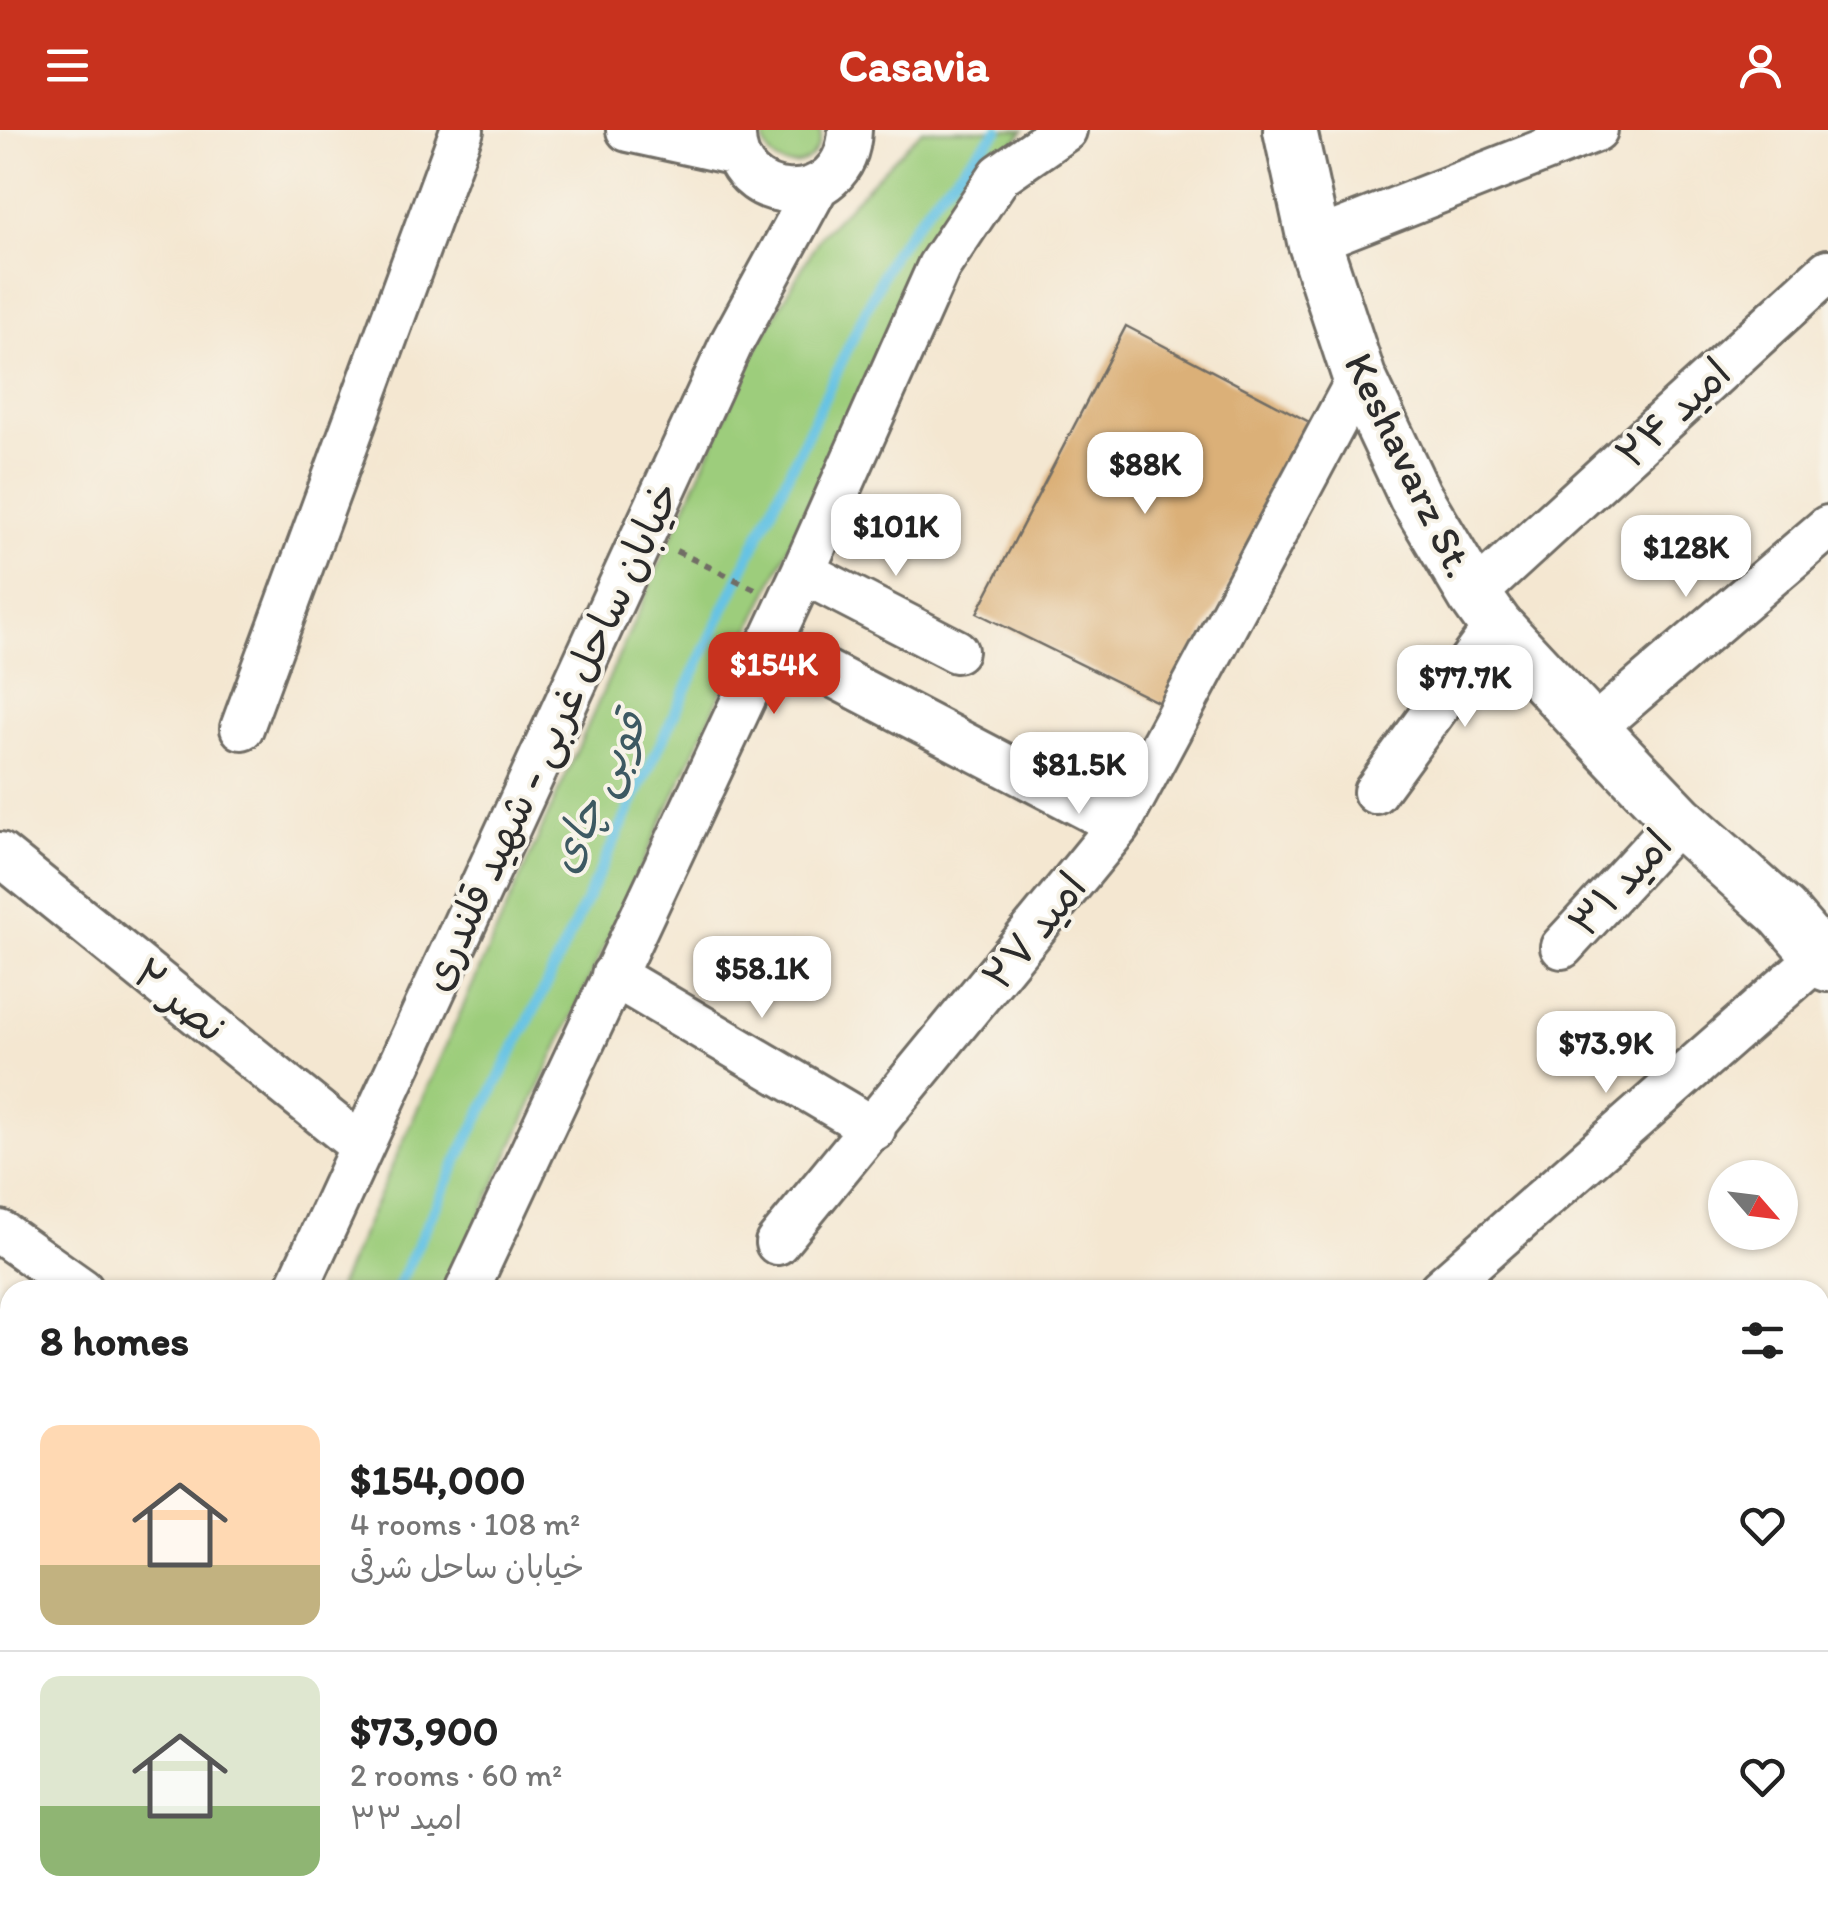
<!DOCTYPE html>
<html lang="en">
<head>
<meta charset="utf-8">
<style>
	body { margin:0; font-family:Itim,"Playpen Sans Arabic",sans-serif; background:#f6f6f6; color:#222; height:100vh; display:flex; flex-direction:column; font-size:38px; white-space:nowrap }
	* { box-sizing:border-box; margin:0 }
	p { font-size:32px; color:#767676 }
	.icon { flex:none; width:55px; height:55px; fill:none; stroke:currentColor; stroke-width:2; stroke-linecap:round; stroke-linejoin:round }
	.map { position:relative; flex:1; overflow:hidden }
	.drawer { position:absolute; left:0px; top:1150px; width:1830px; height:642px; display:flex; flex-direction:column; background:#fff; border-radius:30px 30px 0 0; box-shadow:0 2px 8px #0004 }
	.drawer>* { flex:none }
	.needle { width:65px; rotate:118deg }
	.buttons { position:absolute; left:1708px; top:1030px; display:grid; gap:20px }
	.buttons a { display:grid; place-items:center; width:90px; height:90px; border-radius:50%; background:#fff; box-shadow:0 2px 8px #0004; font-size:50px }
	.price { position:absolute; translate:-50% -85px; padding:0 22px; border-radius:20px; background:#fff; color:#222; font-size:32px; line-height:65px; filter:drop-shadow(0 2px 5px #0008) }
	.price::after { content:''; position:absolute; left:50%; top:60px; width:30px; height:22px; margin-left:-15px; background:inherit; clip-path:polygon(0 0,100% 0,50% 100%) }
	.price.current { background:#c8321e; color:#fff }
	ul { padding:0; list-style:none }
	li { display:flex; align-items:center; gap:30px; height:250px; padding:0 40px }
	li+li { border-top:2px solid #e0e0e0 }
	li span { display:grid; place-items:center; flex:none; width:280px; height:200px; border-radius:20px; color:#555 }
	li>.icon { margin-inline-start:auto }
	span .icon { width:120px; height:120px; fill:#fffc; stroke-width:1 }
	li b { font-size:42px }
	h2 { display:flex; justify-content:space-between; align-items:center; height:120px; padding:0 40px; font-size:42px }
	header { display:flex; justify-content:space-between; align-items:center; height:130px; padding:0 40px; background:#c8321e; color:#fff; font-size:45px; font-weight:800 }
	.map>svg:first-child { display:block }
</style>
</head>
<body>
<header><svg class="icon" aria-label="menu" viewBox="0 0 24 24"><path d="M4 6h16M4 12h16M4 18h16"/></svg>Casavia<svg class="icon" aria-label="person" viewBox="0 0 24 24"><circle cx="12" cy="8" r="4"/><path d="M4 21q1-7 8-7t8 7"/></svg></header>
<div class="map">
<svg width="1828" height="1791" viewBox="0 0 1828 1791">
	<rect width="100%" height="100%" fill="#f7f3e8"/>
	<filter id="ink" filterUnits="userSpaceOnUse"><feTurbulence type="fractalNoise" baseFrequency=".01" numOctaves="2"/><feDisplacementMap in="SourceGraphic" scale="20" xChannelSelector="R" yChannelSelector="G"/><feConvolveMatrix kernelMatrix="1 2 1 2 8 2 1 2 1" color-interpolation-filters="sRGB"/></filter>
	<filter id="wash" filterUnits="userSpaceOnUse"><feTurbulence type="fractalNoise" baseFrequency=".0048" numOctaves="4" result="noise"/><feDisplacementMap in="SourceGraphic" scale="40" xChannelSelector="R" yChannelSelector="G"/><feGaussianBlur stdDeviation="2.25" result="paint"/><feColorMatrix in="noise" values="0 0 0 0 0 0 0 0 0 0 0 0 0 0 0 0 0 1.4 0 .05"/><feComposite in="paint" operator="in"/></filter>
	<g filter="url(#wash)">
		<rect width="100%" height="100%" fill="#f4e7d1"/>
		<path fill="#9dcd7c" stroke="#647c54" stroke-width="2.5" d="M763,0H821C821,47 761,46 763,0Z
			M922,0H1024L918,136L446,1160H337L753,224L821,105Z
			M56,1783H219L216,1791H52Z"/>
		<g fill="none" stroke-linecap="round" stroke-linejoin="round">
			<path stroke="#66c3e4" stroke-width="11" d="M396,1160L461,1023L538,872L893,123L939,63L998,0
				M162,1791L163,1782"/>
		</g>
		<g id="blocks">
			<path fill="#dbb078" d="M1126,196L1313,294L1166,576L977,483Z"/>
		</g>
	</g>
	<g filter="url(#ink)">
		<use href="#blocks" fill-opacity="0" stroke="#716d65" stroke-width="2.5"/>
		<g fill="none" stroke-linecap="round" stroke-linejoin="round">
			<defs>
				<path id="minor" d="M628,0L737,24
					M734,0C730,78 847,85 850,0
					M1314,111L1596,0
					M803,442L956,521
					M1474,465L1828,141
					M769,512L1119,695
					M242,598L462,0
					M1592,599L1828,397
					M1375,662L1496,496
					M0,724L361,1016
					M1562,817L1679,690
					M613,845L874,999
					M0,1102L82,1160
					M777,1113L1119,695L1359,247
					M296,1160L731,214L816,58
					M467,1160L803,442L939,136L1000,45L1065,0
					M1440,1160L1820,826
					M1820,1237L1828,1230
					M1820,1760L1828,1773
					M943,1782L960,1790
					M9,1791L12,1782
					M235,1791L237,1782
					M389,1791L393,1782
					M765,1791L769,1782
					M1176,1791L1182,1782
					M1748,1791L1762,1782"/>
				<path id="major" d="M1290,0L1314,111L1359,247L1415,366L1474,465L1496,496L1592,599L1679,690L1783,783L1828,835"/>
			</defs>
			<use href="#minor" stroke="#716d65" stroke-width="48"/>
			<use href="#major" stroke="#716d65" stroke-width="58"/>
			<path stroke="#716d65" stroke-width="6" stroke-dasharray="8 8" stroke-linecap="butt" d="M676,421L755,459"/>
			<use href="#minor" stroke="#fff" stroke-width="42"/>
			<use href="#major" stroke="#fff" stroke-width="52"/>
		</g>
	</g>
	<g text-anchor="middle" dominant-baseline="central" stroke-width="8" stroke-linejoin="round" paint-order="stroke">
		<g font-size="42" fill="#2b2b2b" stroke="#f7f3e8">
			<text transform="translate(1673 283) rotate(-43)">امید ۲۴</text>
			<text transform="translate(1410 335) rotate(64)">Keshavarz St.</text>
			<text transform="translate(550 606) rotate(-65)">خیابان ساحل غربی - شهید قلندری</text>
			<text transform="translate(1620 753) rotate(-47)">امید ۳۱</text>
			<text transform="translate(1034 801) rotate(-51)">امید ۲۷</text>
			<text transform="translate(180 870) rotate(39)">نصر ۲</text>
		</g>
		<g font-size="45" font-style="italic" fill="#3d5962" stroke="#f7f3e8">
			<text transform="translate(596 662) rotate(-64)">قوبی چای</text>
		</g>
	</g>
</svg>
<div class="buttons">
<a><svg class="needle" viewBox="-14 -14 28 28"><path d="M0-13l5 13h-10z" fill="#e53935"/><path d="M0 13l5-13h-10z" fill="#767676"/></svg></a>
</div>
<b class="price" style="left:1145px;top:387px">$88K</b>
<b class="price" style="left:896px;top:449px">$101K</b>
<b class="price" style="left:1686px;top:470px">$128K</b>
<b class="price current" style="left:774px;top:587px">$154K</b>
<b class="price" style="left:1465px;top:600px">$77.7K</b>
<b class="price" style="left:1079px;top:687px">$81.5K</b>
<b class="price" style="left:762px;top:891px">$58.1K</b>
<b class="price" style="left:1606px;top:966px">$73.9K</b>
<section class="drawer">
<h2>8 homes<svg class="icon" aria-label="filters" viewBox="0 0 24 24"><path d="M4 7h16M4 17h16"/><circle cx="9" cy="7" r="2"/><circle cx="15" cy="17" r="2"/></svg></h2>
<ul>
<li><span style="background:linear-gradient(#ffd9b3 70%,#c2b280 0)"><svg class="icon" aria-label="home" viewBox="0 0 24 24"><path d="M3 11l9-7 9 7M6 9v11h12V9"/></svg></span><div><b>$154,000</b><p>4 rooms · 108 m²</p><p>خیابان ساحل شرقی</p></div><svg class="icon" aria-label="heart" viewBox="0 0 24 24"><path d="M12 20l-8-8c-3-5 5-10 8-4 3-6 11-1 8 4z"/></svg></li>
<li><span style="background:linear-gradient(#dfe7d0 65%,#8fb573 0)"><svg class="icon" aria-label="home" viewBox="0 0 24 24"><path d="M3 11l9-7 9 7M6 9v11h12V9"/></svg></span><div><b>$73,900</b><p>2 rooms · 60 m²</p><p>امید ۳۳</p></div><svg class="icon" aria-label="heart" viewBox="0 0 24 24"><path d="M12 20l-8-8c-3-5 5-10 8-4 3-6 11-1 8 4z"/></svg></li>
</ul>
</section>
</div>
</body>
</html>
